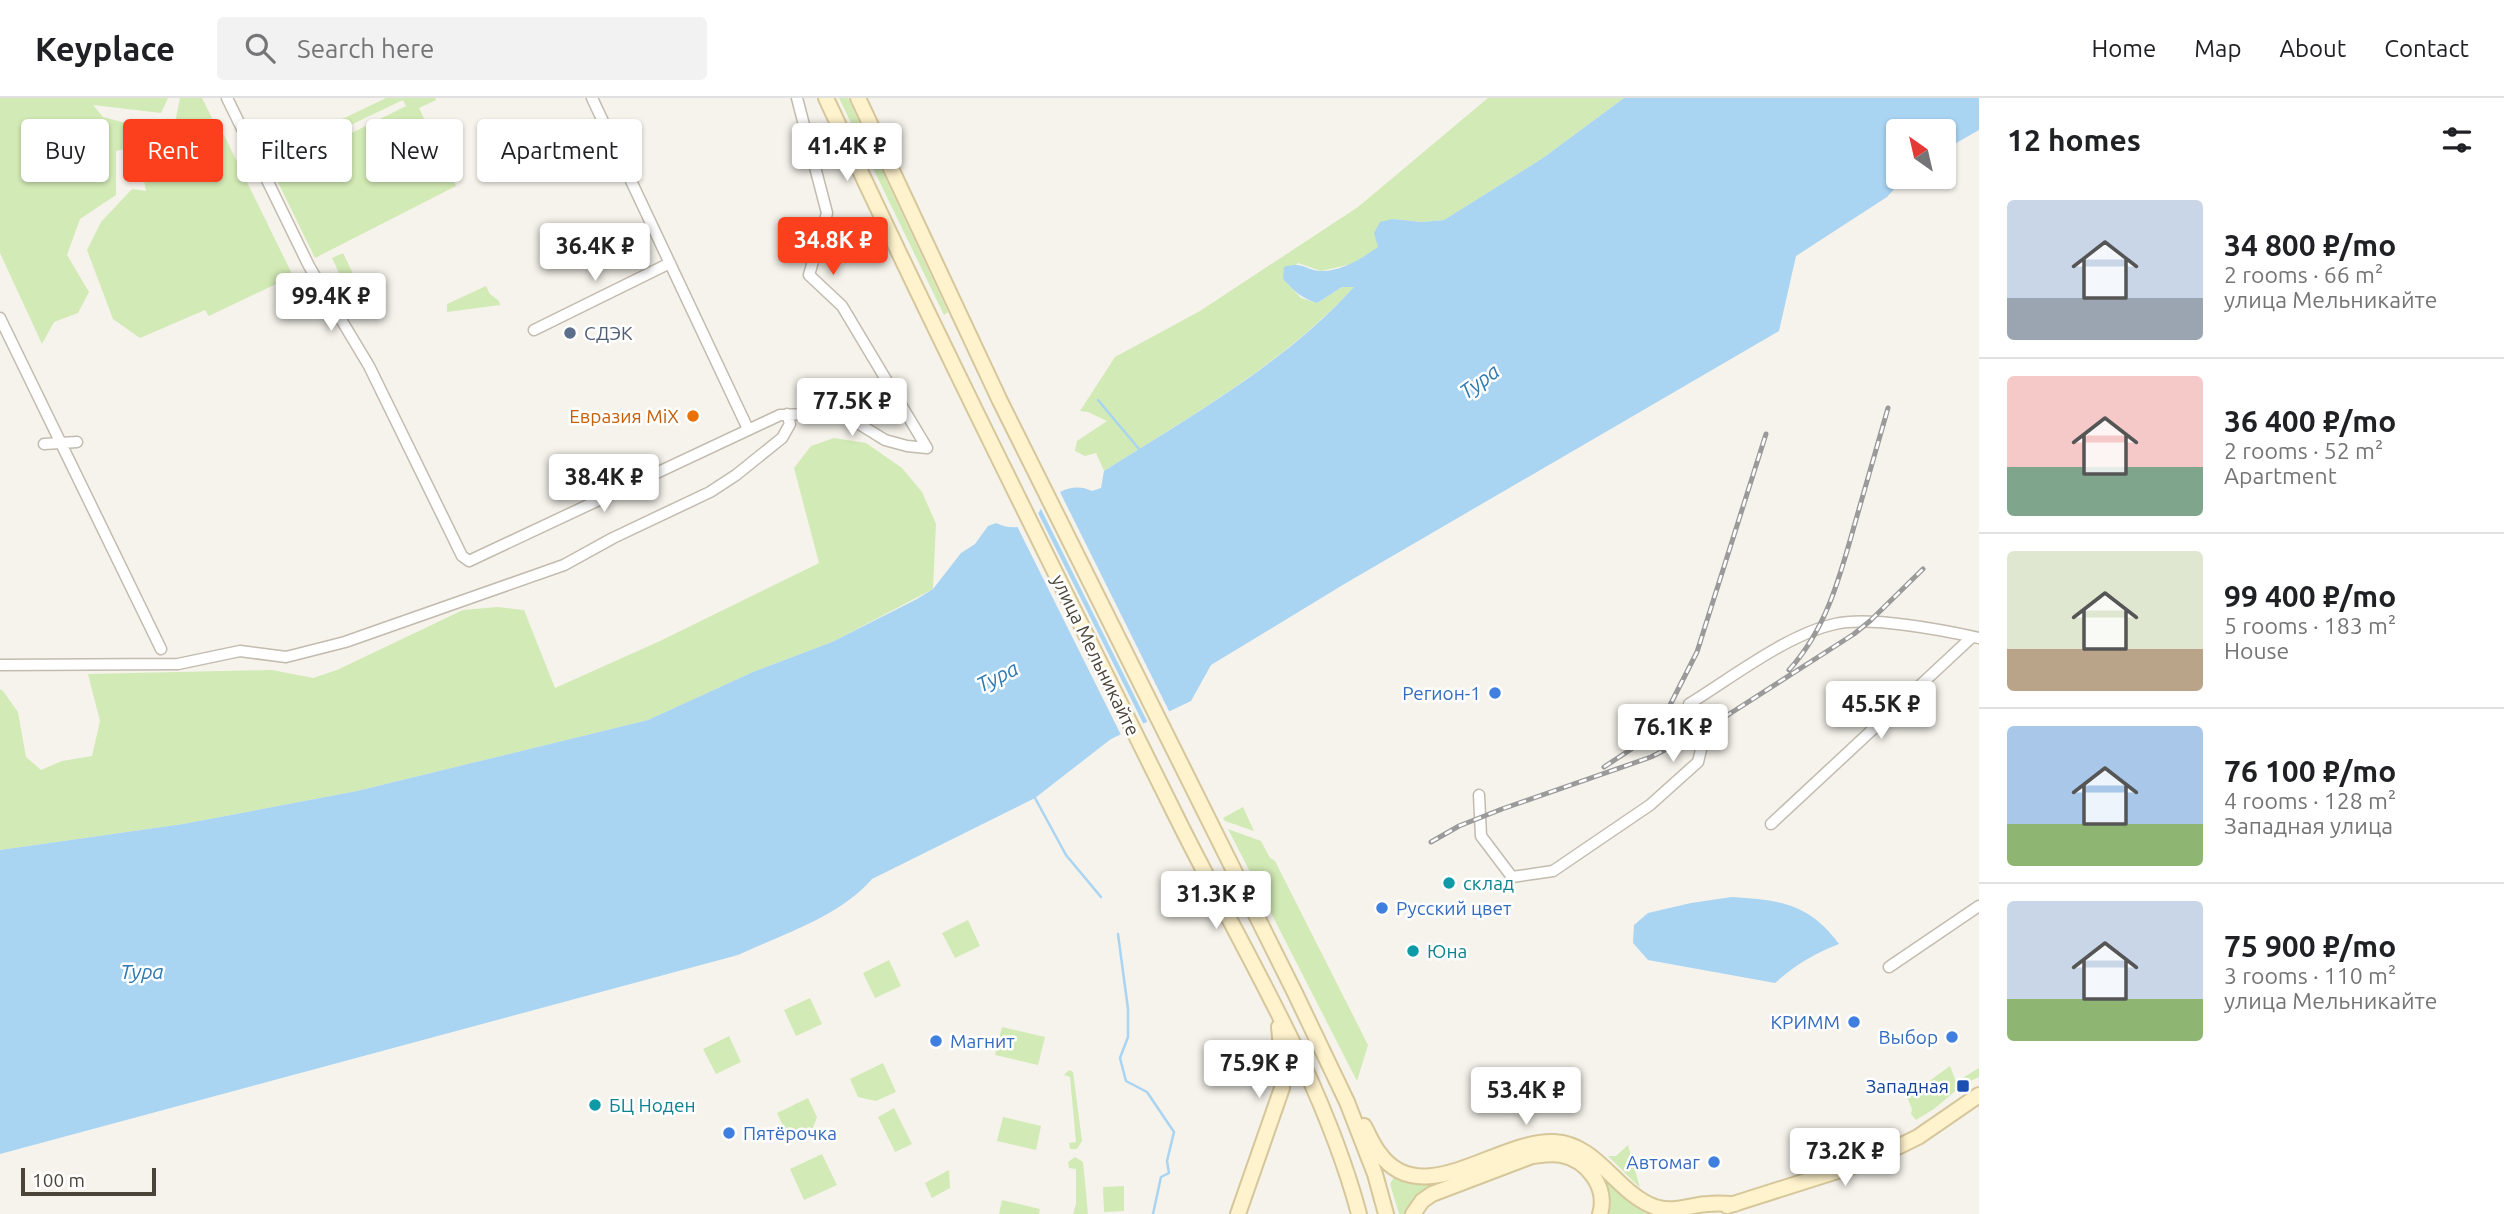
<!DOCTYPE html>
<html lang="en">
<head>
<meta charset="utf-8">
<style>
	body { margin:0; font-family:Ubuntu,sans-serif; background:#f2f2f2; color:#202124; height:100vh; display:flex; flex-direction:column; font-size:26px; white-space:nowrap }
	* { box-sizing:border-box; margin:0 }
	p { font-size:23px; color:#757577 }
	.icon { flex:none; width:38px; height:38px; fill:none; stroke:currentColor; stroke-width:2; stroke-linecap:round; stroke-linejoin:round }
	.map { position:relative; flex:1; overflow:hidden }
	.details { display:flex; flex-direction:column; background:#fff; width:525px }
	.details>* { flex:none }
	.banner { position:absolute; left:21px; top:21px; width:665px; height:63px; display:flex; gap:14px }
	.needle { width:46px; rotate:326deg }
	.buttons { position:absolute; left:1886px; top:21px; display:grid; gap:14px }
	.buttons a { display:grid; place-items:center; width:70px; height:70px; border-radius:7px; background:#fff; box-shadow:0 2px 5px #0004; font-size:35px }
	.scale { position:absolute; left:21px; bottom:18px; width:135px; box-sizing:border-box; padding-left:7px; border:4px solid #4b4439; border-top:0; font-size:19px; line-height:24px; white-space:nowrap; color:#4b4439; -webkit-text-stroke:5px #fff; paint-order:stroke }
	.price { position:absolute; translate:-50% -60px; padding:0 16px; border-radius:7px; background:#fff; color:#222; font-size:23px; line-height:46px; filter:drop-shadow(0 2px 4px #0008) }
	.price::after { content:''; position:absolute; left:50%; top:42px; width:21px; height:16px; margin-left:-10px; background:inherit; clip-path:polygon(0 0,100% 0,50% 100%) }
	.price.active { background:#fc3f1d; color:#fff }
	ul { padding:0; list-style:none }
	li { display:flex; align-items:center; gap:21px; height:175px; padding:0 28px }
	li+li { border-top:2px solid #e0e0e0 }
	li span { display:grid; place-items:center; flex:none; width:196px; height:140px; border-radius:7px; color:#555 }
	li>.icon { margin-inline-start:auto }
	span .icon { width:84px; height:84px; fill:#fffc; stroke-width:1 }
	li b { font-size:30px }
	h2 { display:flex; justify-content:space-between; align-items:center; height:84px; padding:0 28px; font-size:30px }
	.chip { padding:0 24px; border-radius:7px; background:#fff; box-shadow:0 2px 5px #0004; font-size:24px; line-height:63px }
	.chip.active { background:#fc3f1d; color:#fff }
	header { display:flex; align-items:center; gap:42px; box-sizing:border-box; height:98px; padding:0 35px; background:#fff; border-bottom:2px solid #e0e0e0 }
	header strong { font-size:33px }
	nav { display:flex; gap:38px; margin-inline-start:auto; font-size:24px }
	.search { width:490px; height:63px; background:#f2f2f2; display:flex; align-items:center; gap:18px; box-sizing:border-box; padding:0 24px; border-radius:7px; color:#757577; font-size:26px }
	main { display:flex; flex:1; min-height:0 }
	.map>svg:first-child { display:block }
</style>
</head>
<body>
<header>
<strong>Keyplace</strong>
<div class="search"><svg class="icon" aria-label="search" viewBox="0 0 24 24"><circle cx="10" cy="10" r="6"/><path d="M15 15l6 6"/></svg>Search here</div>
<nav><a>Home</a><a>Map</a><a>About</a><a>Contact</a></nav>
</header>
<main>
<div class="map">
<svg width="1979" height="1116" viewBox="0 0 1979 1116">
	<rect width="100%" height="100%" fill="#f6f3ec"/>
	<path fill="#d2eab5" d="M0,0H168L161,15L93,7L103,19L153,32L144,47L116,53V97L80,121L67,157L89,194L78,215L54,224L42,246L0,155Z
		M180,0H202L221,38L224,37L293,178L209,218L205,212L140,240L113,221L87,152L101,124L132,91L146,93L142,72L160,41L175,25Z
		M386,0H435L436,2L419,10L456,88L315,160L273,74L406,8L403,2L340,32L336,24Z
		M839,0H848L948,214L944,217Z
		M1488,0H1624L1543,60L1444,122L1422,124L1393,121L1379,149L1352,166L1321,173L1298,165L1283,181L1301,200L1317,205L1342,189L1355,188C1284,265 1191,318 1104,373L1096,355L1085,358L1075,353L1077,343L1107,323L1088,314L1080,313L1115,259L1200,213L1358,109Z
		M343,155L370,211L367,212L345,188L332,160Z
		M486,188L490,196L499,203L500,207L447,214V206Z
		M834,340L866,345L902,370L922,394L936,426L933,491L832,544L753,574L648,622L357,693L183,726L0,752V591L3,593L18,614L26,659L41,672L62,663L92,658L100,623L88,576L272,572L313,580L337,572L463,512L498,509L524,512L555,590L660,543L819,465L794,370L811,348Z
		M1243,709L1254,733L1225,723L1223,720Z
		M1228,731L1261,743L1270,760L1275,763L1368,947L1357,983Z
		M968,822L980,848L955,860L942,835Z
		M889,862L901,888L875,900L863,875Z
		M810,900L822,926L796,938L784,912Z
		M1002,929L1045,939L1038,967L995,957Z
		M729,938L741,964L716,976L703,951Z
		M883,965L896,994L876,1003L858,999L850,981Z
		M1950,968L1956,984L1979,970V979L1968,984L1966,982L1958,987L1959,990L1934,1011L1916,1022L1911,1016L1912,1011L1907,999Z
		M1069,972L1073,974L1082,1043L1077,1051H1070L1069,1045L1076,1044L1070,979L1064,977Z
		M808,1000L817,1019L811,1035L791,1045L777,1015Z
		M894,1010L912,1046L895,1054L878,1019Z
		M1003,1019L1041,1028L1036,1052L997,1043Z
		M1628,1047L1640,1090L1608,1058H1616Z
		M822,1056L837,1087L804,1102L790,1071Z
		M1075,1059L1083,1064L1088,1116H1073L1076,1106V1071L1069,1070L1068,1064Z
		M949,1072L950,1090L932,1100L925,1085Z
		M1600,1075L1628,1103L1648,1116H1607L1609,1103Z
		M1394,1079L1415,1087L1441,1083L1442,1086L1421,1097L1405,1116H1399L1390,1086Z
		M1124,1088V1113L1104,1114L1103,1089Z
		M1002,1102L1040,1111L1039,1116H999Z"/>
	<path fill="#a9d4f2" d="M1624,0H1979V32L1944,52V33H1899V79H1905L1887,99L1796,158L1779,233L1346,485L1211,567L1191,603L1111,641L1035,700L872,781C839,819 783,836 738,857L0,1056V752L183,726L357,693L648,622L753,574L832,544L917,501L933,491L961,455L975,446L988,428L996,425C1010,432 1027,431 1036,418C1040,414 1042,407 1046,404C1060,392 1075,385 1092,393L1101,390L1104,373C1191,318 1284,266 1354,189H1342L1317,205C1301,200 1294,193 1283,181L1284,169C1305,163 1305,173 1322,173C1343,173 1362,160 1378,149L1374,135L1380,124L1393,121L1422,124L1444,122L1543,60Z
		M1732,799C1779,802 1809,805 1839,846C1814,856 1795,867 1775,885L1648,862L1633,845L1634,827L1648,815L1691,805Z"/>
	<path fill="#f6f3ec" d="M1059,392L1171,617L1149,627L1039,407L1043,402Z
		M1036,411L1145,629L1122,639L1016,426L1025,424Z"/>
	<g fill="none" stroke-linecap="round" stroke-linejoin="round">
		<path stroke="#a9d4f2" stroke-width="2.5" d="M1098,302L1139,351
			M1035,700L1066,757L1101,799
			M1118,836L1128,911V939L1120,960L1126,983L1147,994L1174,1034L1167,1063L1169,1075L1161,1079L1153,1116"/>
		<defs>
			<path id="street" d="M227,0L309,168L369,268L462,458L469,463L780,317L835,315L851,321L885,342L907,348L927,350
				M592,0L748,331
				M797,0L827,115L809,177L842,208L927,350
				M0,220L161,551
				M534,232L670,165
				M44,346L77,344
				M0,567L178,566L240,553L286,559L345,544L564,467L613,440L710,394L736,377L782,340L790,326L787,316
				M1479,697L1481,738L1512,779L1553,773L1650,707L1698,664L1706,631L1689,606C1731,580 1788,536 1835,526C1870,518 1943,532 1979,540
				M1771,726L1972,539
				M1889,869L1979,808"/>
			<path id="secondary" d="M826,0C938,241 1057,478 1175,716C1239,846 1321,975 1359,1116
				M858,0L1000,303L1295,895L1347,1004L1375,1076L1386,1116
				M1364,1028C1369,1037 1373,1048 1380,1056C1422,1114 1500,1041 1554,1044C1598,1046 1616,1095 1655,1109C1673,1115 1690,1107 1708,1106C1717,1105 1726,1106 1735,1106
				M1727,1108L1869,1063L1918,1039L1979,997
				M1238,1116L1282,990L1283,969L1279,929
				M1413,1116L1422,1103L1432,1096L1532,1058C1542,1057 1551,1055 1561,1057C1587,1062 1608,1089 1600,1116"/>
		</defs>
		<use href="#street" stroke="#c2bbae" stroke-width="13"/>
		<use href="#secondary" stroke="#d6c79b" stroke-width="18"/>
		<use href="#street" stroke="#fff" stroke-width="10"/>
		<use href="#secondary" stroke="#fff3cd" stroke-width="14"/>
		<defs>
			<path id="rail" d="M1789,572C1827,530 1840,478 1855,425C1866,387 1877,349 1888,310
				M1604,669L1639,646L1666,615L1697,554L1766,336
				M1431,744L1459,728L1502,711L1651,659L1706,631L1854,536L1870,523L1923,471"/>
		</defs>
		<use href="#rail" stroke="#9a9a9a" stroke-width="5"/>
		<use href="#rail" stroke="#fff" stroke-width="2.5" stroke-dasharray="8" stroke-linecap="butt"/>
	</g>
	<circle fill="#5c6f8a" stroke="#fff" stroke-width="2.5" cx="570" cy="235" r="7"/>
	<circle fill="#e8710a" stroke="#fff" stroke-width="2.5" cx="693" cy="318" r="7"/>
	<g fill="#3f7fe0" stroke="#fff" stroke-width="2.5">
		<circle cx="1495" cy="595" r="7"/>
		<circle cx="1382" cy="810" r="7"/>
		<circle cx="1854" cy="924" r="7"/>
		<circle cx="1952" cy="939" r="7"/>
		<circle cx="936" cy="943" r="7"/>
		<circle cx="729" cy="1035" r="7"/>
		<circle cx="1714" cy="1064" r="7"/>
	</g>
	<g fill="#0f9aa8" stroke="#fff" stroke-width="2.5">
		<circle cx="1449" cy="785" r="7"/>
		<circle cx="1413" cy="853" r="7"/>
		<circle cx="595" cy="1007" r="7"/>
	</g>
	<rect fill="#1a4fb4" stroke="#fff" stroke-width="2.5" x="1956" y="981" width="14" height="14" rx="3.5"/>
	<g text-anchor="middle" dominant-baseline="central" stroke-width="5" stroke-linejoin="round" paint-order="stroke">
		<g font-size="19" fill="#4e5e75" stroke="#fff" text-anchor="start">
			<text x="584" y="235">СДЭК</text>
		</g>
		<g font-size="19" fill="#c56008" stroke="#fff" text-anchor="end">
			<text x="679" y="318">Евразия MiX</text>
		</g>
		<g font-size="19" fill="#4b4439" stroke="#fff">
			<text transform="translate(1096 557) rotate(64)">улица Мельникайте</text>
		</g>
		<g font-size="19" fill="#366cbe" stroke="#fff" text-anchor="end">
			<text x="1481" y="595">Регион-1</text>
			<text x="1396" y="810" text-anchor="start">Русский цвет</text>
			<text x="1840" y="924">КРИММ</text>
			<text x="1938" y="939">Выбор</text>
			<text x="950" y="943" text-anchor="start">Магнит</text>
			<text x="743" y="1035" text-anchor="start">Пятёрочка</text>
			<text x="1700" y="1064">Автомаг</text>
		</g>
		<g font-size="19" fill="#0d838f" stroke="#fff" text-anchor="start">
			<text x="1463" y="785">склад</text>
			<text x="1427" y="853">Юна</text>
			<text x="609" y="1007">БЦ Ноден</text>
		</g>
		<g font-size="19" fill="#164399" stroke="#fff" text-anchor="end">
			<text x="1949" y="988">Западная</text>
		</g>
		<g font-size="21" font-style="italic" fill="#2e7ab2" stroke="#fff">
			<text transform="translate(1479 283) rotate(-36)">Тура</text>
			<text transform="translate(997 578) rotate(-27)">Тура</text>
			<text x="142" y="873">Тура</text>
		</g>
	</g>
</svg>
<div class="buttons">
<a><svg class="needle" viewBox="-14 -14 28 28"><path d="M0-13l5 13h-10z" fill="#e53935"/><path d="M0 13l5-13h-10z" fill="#757577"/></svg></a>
</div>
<div class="scale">100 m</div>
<b class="price" style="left:847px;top:85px">41.4K ₽</b>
<b class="price active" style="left:833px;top:179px">34.8K ₽</b>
<b class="price" style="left:595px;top:185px">36.4K ₽</b>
<b class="price" style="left:331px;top:235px">99.4K ₽</b>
<b class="price" style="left:852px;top:340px">77.5K ₽</b>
<b class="price" style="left:604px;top:416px">38.4K ₽</b>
<b class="price" style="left:1881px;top:643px">45.5K ₽</b>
<b class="price" style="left:1673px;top:666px">76.1K ₽</b>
<b class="price" style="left:1216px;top:833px">31.3K ₽</b>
<b class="price" style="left:1259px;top:1002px">75.9K ₽</b>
<b class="price" style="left:1526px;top:1029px">53.4K ₽</b>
<b class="price" style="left:1845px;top:1090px">73.2K ₽</b>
<div class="banner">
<a class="chip">Buy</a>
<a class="chip active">Rent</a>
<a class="chip">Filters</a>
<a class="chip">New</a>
<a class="chip">Apartment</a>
</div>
</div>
<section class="details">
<h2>12 homes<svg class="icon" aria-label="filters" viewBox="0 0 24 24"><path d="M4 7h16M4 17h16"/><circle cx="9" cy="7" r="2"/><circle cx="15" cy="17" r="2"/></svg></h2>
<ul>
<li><span style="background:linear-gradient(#c9d6e8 70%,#9aa5b1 0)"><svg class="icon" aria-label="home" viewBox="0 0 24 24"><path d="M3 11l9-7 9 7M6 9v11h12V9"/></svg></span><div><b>34 800 ₽/mo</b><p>2 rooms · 66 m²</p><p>улица Мельникайте</p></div></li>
<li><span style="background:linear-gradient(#f6c9c9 65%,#7fa58c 0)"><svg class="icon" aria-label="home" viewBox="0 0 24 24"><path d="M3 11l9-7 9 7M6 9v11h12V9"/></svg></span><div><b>36 400 ₽/mo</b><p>2 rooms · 52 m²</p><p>Apartment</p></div></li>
<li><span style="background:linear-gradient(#dfe7d0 70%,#b9a48a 0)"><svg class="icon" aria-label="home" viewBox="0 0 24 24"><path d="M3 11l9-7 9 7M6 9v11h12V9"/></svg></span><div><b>99 400 ₽/mo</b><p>5 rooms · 183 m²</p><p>House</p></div></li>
<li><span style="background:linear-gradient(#a9c7e8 70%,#8fb573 0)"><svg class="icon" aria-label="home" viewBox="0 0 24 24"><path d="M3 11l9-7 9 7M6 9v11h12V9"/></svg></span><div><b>76 100 ₽/mo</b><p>4 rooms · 128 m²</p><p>Западная улица</p></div></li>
<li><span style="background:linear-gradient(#c9d6e8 70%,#8fb573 0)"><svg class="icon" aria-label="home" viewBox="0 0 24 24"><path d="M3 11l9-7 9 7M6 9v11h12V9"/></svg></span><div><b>75 900 ₽/mo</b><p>3 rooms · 110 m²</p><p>улица Мельникайте</p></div></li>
</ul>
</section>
</main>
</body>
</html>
